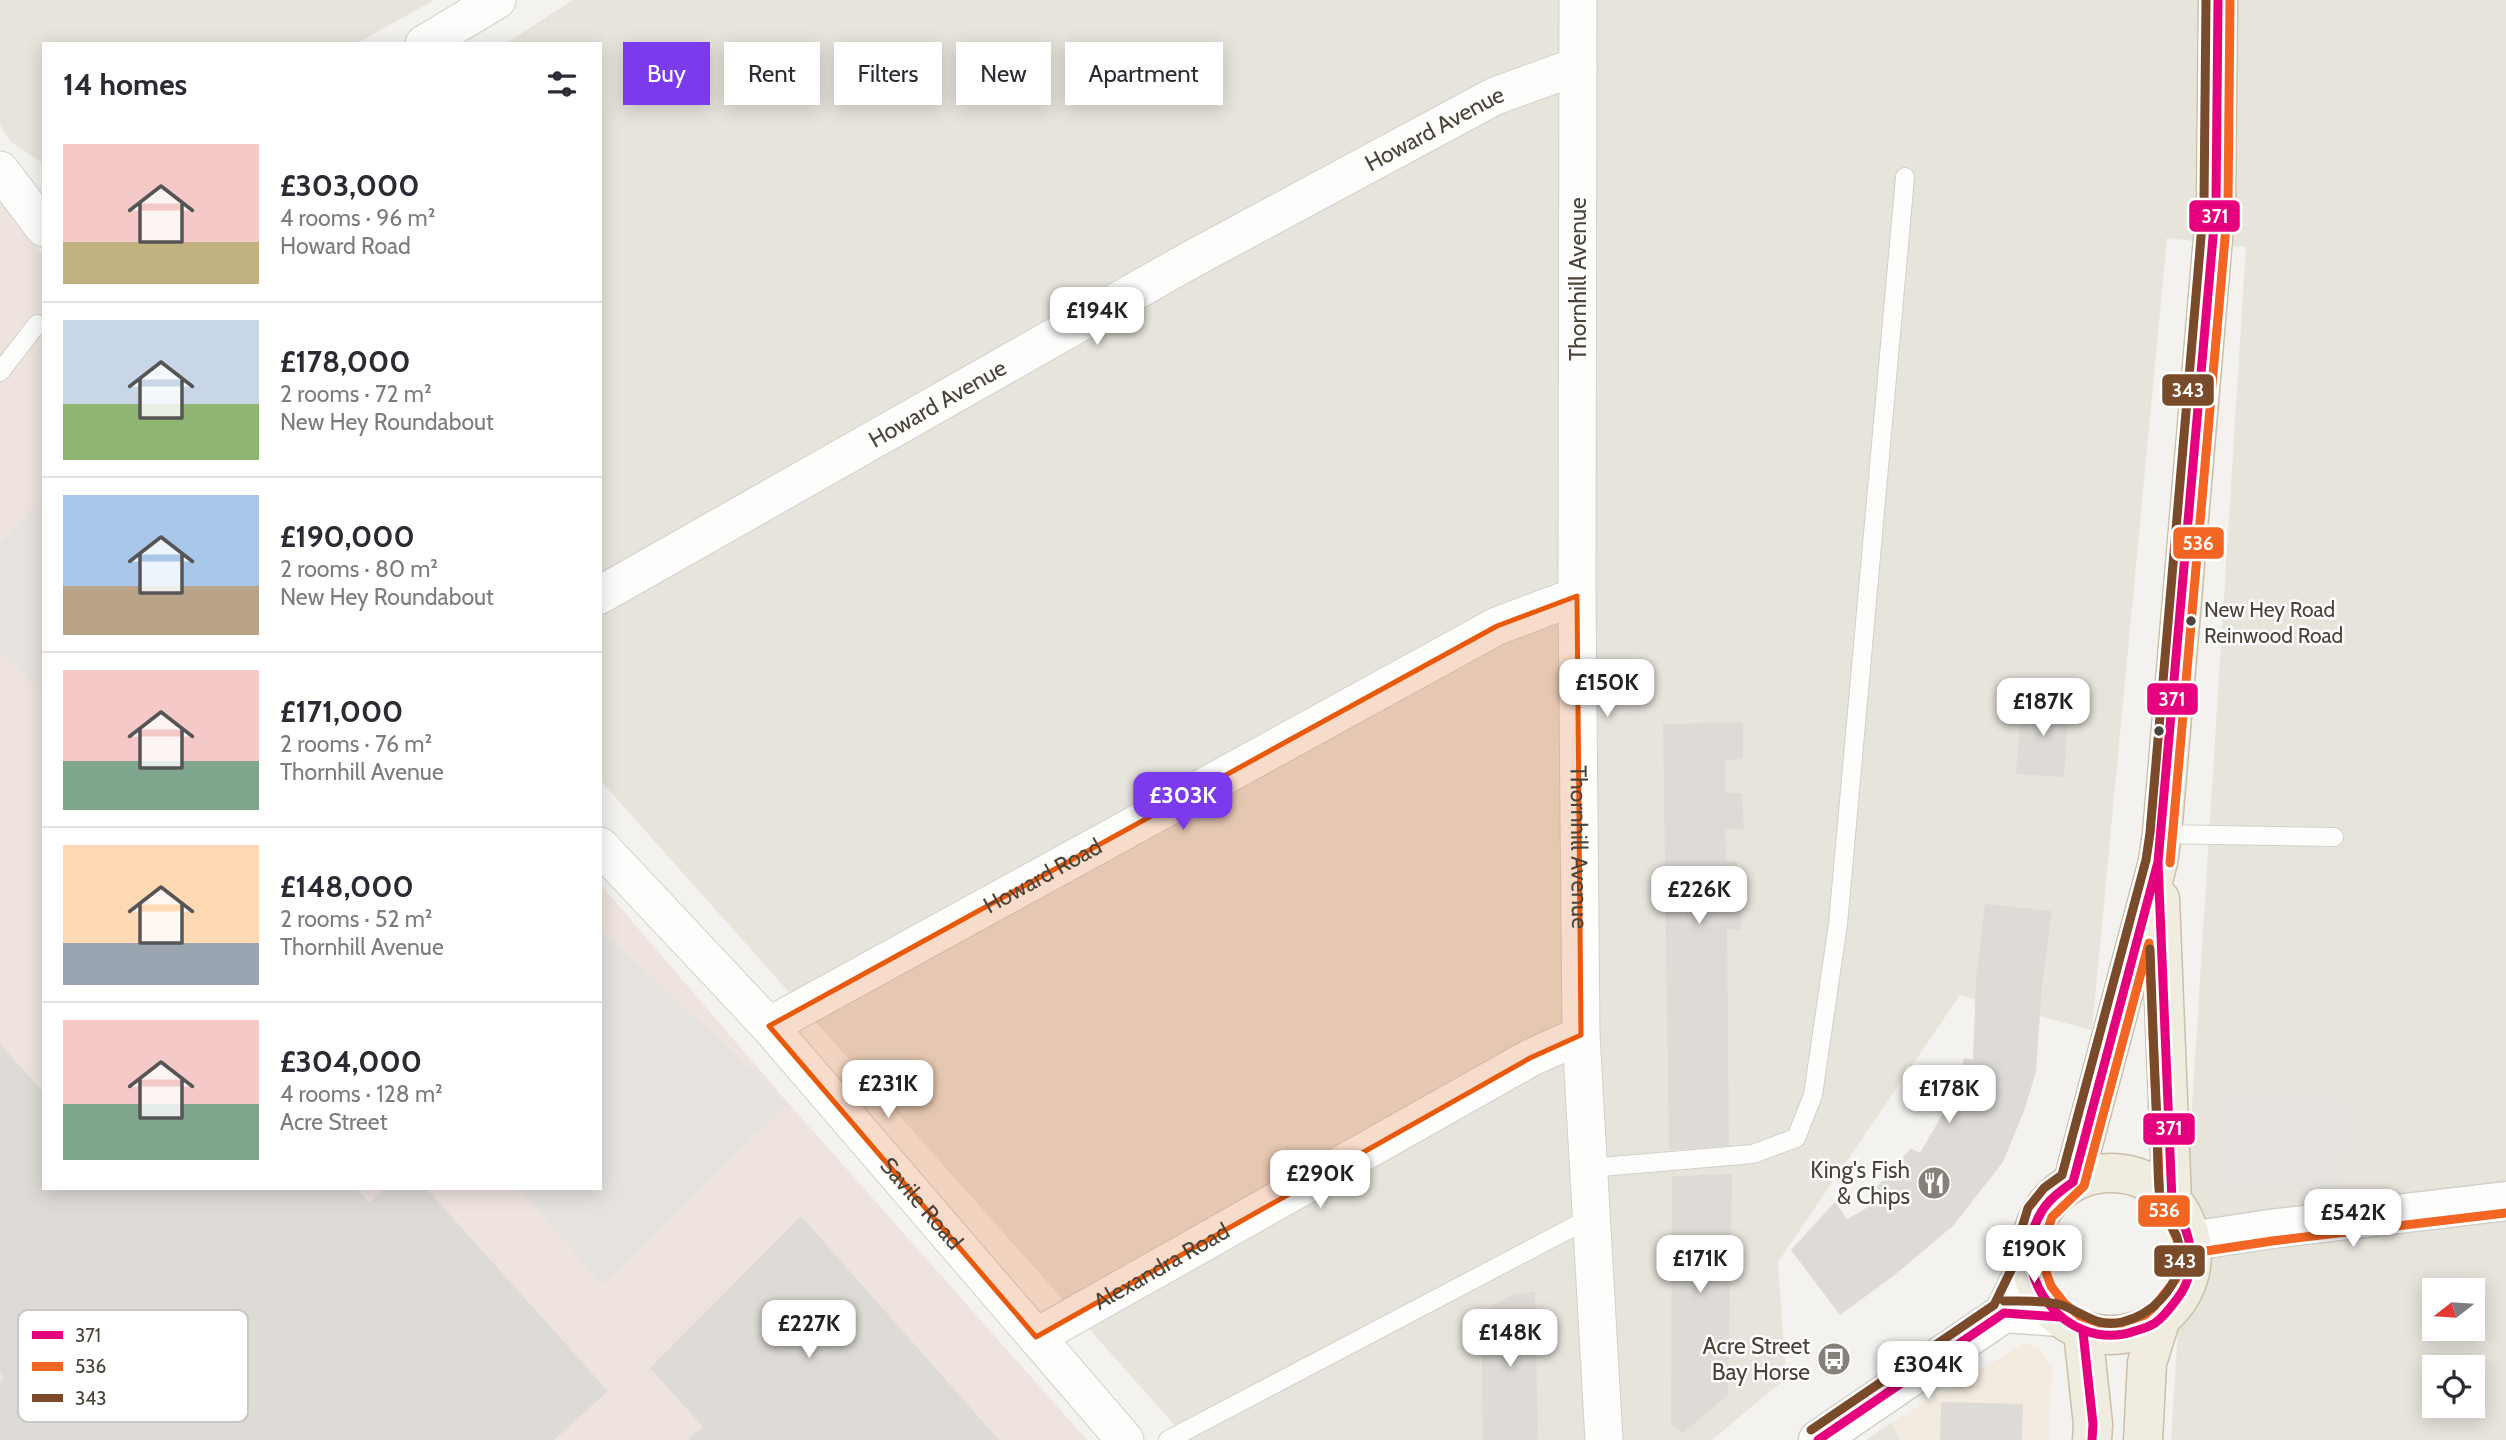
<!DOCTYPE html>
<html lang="en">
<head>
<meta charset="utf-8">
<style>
	body { margin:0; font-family:Cabin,sans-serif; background:#f2f2f3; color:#2b2b33; height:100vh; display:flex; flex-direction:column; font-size:26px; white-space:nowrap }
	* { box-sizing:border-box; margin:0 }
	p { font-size:23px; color:#7c7c81 }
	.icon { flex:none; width:38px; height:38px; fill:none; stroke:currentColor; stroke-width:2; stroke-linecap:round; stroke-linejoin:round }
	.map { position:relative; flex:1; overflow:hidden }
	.details { position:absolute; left:42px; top:42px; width:560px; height:1148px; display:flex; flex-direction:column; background:#fff; border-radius:0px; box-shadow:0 4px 18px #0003 }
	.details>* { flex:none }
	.top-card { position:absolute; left:623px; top:42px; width:665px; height:63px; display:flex; gap:14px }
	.needle { width:46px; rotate:253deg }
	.controls { position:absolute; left:2422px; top:1278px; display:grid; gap:14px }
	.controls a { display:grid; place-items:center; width:63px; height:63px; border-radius:0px; background:#fff; box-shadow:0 4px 18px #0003; font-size:35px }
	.price { position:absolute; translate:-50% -60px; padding:0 16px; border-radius:14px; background:#fff; color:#222; font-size:23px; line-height:46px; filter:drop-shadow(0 2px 4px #0008) }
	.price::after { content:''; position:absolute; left:50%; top:42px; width:21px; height:16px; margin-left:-10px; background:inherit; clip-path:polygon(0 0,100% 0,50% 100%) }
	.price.current { background:#7c3aed; color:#fff }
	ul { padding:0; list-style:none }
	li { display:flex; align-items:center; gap:21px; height:175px; padding:0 21px }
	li+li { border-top:2px solid #e1e1e2 }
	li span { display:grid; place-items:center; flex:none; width:196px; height:140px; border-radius:0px; color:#555 }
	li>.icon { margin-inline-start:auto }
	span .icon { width:84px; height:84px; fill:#fffc; stroke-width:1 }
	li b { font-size:30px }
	h2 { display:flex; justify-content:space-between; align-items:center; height:84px; padding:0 21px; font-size:30px }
	.tag { padding:0 24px; border-radius:0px; background:#fff; box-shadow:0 4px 18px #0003; font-size:24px; line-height:63px }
	.tag.current { background:#7c3aed; color:#fff }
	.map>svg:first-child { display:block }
</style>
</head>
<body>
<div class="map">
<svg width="2506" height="1440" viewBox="0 0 2506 1440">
	<rect width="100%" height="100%" fill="#f4f2ee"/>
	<path fill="#e7e4dc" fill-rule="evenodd" d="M0,0H434L356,44H44V164L11,142L0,125Z
		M573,0H2506V1440H2171L2246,247L2167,238L2092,1030L1960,995L1778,1262L1786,1378L1712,1440H1188L600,780V44H505ZM2434,1290H2473V1328H2434ZM2434,1367H2473V1405H2434Z
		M1891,1423L1901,1440H1866Z"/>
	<path fill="#f3ebdf" d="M2025,1343L2039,1348L2052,1367L2049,1440H1901L1891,1423Z"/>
	<path fill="#eee3df" d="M0,201L44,256V1188H600V884L789,1104L1087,1440H0Z"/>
	<path fill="#e6e3df" d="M44,495V695L0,651V543Z
		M600,929L789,1104L756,1134L602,1285L518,1188H600Z
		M2224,1090L2359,1100L2340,1190H2222Z"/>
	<path fill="#dedbd6" d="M2022,698L2069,702L2064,777L2016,774Z
		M1743,722V759L1725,760V793H1742L1744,829H1725L1726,861L1738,862L1737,878L1728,880V896L1741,895V930L1727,929L1729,1146L1669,1150L1663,724Z
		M1985,904L2052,911L2042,985L2036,1072L2024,1111L2003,1162L1953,1226L1892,1277L1840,1315L1791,1250L1835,1202L1847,1219L1884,1198L1876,1188L1911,1148L1920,1153L1957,1090L1964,1058L1973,1060L1976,979Z
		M0,1044L44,1093V1188H356L369,1203L385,1188H426L608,1391L554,1440H0V1382L4,1378L0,1373Z
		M1732,1174L1728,1395L1683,1433L1671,1425L1672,1176Z
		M801,1216L999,1440H690L688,1438L703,1427L650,1368Z
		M1535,1292L1538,1440H1483L1481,1312L1513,1294Z
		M1941,1402L2023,1404L2022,1440H1940Z"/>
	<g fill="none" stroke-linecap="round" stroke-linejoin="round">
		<defs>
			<path id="service" d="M0,372L37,324
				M2162,834L2334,837
				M1589,1168L1753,1154L1796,1138L1813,1095L1838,924L1905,177
				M1168,1440L1592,1217"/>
			<g id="minor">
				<path id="s1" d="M1578,0L1577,596L1581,1035L1604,1440"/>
				<path d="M424,44L497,0"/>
				<path d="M0,170L44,228"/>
				<path id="s2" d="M600,595L1192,259L1495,96L1578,66"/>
				<path id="s3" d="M600,846L769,1026L1125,1440"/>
				<path id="s4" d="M769,1026L1497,626L1577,596"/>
				<path id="s5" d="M1036,1337L1530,1058L1581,1035"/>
			</g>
			<path id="tertiary" d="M2191,1241L2270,1229L2506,1201
				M2004,1313L2059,1317
				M1818,1440L2004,1313L2030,1259"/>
			<path id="trunk" d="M2160,899L2172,1201
				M2030 1254a81 81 0 1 1 162 0a81 81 0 1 1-162 0Z
				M2073,1182L2158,862L2162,834L2216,203L2218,0
				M2083,1332L2093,1424L2092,1440
				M2143,1440L2147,1363L2161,1318"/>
		</defs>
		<use href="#service" stroke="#d2d0cb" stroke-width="20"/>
		<use href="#minor" stroke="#d2d0cb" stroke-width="39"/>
		<use href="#tertiary" stroke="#d2d0cb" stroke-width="41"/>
		<use href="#trunk" stroke="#ccbfa9" stroke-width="41"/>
		<use href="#service" stroke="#fdfdfc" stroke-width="18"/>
		<use href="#minor" stroke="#fdfdfc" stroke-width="37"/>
		<use href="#tertiary" stroke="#fdfdfc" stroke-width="38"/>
		<use href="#trunk" stroke="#f0ece0" stroke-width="38"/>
		<defs>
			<path id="bus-1" d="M2158,862L2172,1201C2191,1233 2201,1268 2177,1299C2170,1308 2164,1317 2155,1323C2149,1327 2142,1329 2135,1331C2066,1355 2003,1272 2042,1211C2049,1199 2062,1190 2073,1182Z
				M2158,862L2216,203L2218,0
				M2083,1332L2093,1424L2092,1440
				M1818,1440L2004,1313L2059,1317"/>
			<path id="bus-2" d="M2170,863L2228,204L2230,0
				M2149,943L2160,1202L2177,1239L2180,1260L2176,1279L2154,1307L2145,1315L2121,1323H2100L2080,1316L2064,1303L2051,1286L2044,1266L2043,1244L2052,1217L2084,1186Z
				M2193,1253L2272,1241L2506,1213"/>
			<path id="bus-3" d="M2004,1301C2022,1301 2040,1300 2058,1304C2081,1310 2096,1329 2122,1322C2151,1315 2177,1290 2180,1259C2182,1230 2162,1220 2160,1200C2157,1174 2158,1147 2157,1120C2154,1063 2152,1006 2150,949
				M1811,1430L1994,1305L2018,1256L2020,1234L2028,1208L2044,1188L2062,1175L2146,860L2150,833L2204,202L2206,0"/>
		</defs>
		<use href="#bus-1" stroke="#fff" stroke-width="14"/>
		<use href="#bus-2" stroke="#fff" stroke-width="14"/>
		<use href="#bus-3" stroke="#fff" stroke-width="14"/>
		<use href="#bus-1" stroke="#e5007d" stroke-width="9"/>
		<use href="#bus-2" stroke="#f26522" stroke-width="9"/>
		<use href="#bus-3" stroke="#7a4b2a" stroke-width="9"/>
	</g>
	<path fill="#e8590c" fill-opacity="0.2" stroke="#e8590c" stroke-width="5" stroke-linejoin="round" d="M1577,596L1581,1035L1530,1058L1036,1337L769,1026L1497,626Z"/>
	<defs>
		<symbol id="restaurant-disc" viewBox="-11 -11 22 22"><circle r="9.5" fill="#868178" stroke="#fff"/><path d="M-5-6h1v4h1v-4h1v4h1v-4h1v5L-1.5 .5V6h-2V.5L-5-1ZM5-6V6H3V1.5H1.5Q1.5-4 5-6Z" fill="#fff"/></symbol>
		<symbol id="bus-disc" viewBox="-11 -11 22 22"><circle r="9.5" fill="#868178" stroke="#fff"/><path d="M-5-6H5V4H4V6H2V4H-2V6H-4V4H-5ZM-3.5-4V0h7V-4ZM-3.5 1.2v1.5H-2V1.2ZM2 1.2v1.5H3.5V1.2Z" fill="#fff"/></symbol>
	</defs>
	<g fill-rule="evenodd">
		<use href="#restaurant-disc" x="1915" y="1164" width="38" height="38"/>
		<use href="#bus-disc" x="1815" y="1340" width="38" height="38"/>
	</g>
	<g fill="#4b4439" stroke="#fff" stroke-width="2.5">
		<circle cx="2191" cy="621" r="6"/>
		<circle cx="2159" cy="731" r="6"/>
	</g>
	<g text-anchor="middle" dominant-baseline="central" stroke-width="5" stroke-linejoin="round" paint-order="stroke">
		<g font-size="21" fill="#4b4439" stroke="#fff" text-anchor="start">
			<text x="2204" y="609">New Hey Road<tspan x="2204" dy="26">Reinwood Road</tspan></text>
		</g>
		<g font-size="23" fill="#4b4439" stroke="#fff">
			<text stroke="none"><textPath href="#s2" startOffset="956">Howard Avenue</textPath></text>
			<text transform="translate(1578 279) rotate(-90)">Thornhill Avenue</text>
			<text stroke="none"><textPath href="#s2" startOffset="388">Howard Avenue</textPath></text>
			<text stroke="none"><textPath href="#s1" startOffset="847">Thornhill Avenue</textPath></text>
			<text stroke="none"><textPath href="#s4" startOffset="312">Howard Road</textPath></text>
			<text stroke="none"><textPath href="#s3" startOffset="481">Savile Road</textPath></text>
			<text stroke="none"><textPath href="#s5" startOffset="144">Alexandra Road</textPath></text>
		</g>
		<g font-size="23" fill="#4b4439" stroke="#fff" text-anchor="end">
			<text x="1910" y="1170">King's Fish<tspan x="1910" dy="26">&amp; Chips</tspan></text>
			<text x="1810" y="1346">Acre Street<tspan x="1810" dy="26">Bay Horse</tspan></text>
		</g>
	</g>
	<rect x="18" y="1310" width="230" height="112" rx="10" fill="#fff" stroke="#c9c7c4" stroke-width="2"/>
	<rect x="32" y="1331" width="31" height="8" fill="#e5007d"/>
	<rect x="32" y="1362" width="31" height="9" fill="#f26522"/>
	<rect x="32" y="1394" width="31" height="8" fill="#7a4b2a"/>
	<g font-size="19" fill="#4b4439">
		<text x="75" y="1342">371</text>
		<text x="75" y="1373">536</text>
		<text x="75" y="1405">343</text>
	</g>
	<g stroke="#fff" stroke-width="2.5">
		<rect x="2188" y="199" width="53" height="34" rx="7" fill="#e5007d"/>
		<rect x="2161" y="373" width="54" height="34" rx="7" fill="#7a4b2a"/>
		<rect x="2172" y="526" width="53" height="34" rx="7" fill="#f26522"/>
		<rect x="2146" y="682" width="53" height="34" rx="7" fill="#e5007d"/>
		<rect x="2142" y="1112" width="54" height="34" rx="7" fill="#e5007d"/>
		<rect x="2137" y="1194" width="54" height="34" rx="7" fill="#f26522"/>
		<rect x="2153" y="1244" width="53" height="34" rx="7" fill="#7a4b2a"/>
	</g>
	<g font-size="19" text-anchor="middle" font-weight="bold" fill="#fff">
		<text x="2215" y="223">371</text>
		<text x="2188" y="397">343</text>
		<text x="2198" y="550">536</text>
		<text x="2172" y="706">371</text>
		<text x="2169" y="1135">371</text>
		<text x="2164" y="1217">536</text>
		<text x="2180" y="1268">343</text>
	</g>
</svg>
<div class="controls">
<a><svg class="needle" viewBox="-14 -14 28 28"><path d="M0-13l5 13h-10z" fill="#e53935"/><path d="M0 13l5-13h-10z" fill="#7c7c81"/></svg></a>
<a><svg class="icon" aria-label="locate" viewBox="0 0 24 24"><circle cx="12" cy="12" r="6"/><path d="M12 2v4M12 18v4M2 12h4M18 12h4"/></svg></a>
</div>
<b class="price" style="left:1097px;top:347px">£194K</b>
<b class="price" style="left:1607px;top:719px">£150K</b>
<b class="price" style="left:2043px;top:738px">£187K</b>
<b class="price current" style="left:1183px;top:832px">£303K</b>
<b class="price" style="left:1699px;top:926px">£226K</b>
<b class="price" style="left:888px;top:1120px">£231K</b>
<b class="price" style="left:1949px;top:1125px">£178K</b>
<b class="price" style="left:1320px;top:1210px">£290K</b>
<b class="price" style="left:2353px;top:1249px">£542K</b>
<b class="price" style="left:2034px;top:1285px">£190K</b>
<b class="price" style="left:1700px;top:1295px">£171K</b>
<b class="price" style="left:809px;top:1360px">£227K</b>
<b class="price" style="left:1510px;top:1369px">£148K</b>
<b class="price" style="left:1928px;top:1401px">£304K</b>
<div class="top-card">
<a class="tag current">Buy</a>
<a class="tag">Rent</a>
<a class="tag">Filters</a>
<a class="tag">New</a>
<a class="tag">Apartment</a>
</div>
<section class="details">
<h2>14 homes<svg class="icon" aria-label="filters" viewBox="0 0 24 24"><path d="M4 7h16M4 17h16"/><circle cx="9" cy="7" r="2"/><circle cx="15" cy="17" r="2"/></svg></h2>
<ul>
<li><span style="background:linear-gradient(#f6c9c9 70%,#c2b280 0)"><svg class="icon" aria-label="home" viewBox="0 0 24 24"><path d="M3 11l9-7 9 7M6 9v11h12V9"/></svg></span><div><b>£303,000</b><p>4 rooms · 96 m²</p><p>Howard Road</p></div></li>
<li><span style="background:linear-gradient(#c9d6e8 60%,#8fb573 0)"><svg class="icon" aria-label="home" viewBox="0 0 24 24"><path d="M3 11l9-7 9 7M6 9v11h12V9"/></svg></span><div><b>£178,000</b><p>2 rooms · 72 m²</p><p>New Hey Roundabout</p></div></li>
<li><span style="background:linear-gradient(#a9c7e8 65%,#b9a48a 0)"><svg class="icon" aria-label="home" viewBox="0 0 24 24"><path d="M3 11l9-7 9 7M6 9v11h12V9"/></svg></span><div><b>£190,000</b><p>2 rooms · 80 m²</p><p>New Hey Roundabout</p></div></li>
<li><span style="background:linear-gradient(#f6c9c9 65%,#7fa58c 0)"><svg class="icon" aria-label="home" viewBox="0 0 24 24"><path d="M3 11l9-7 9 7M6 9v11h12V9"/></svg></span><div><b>£171,000</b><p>2 rooms · 76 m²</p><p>Thornhill Avenue</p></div></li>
<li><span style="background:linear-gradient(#ffd9b3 70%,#9aa5b1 0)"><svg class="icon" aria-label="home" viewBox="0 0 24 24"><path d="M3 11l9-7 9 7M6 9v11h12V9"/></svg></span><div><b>£148,000</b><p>2 rooms · 52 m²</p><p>Thornhill Avenue</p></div></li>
<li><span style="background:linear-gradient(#f6c9c9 60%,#7fa58c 0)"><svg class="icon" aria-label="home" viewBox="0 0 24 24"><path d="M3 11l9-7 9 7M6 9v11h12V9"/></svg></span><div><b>£304,000</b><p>4 rooms · 128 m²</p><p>Acre Street</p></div></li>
</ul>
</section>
</div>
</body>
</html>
